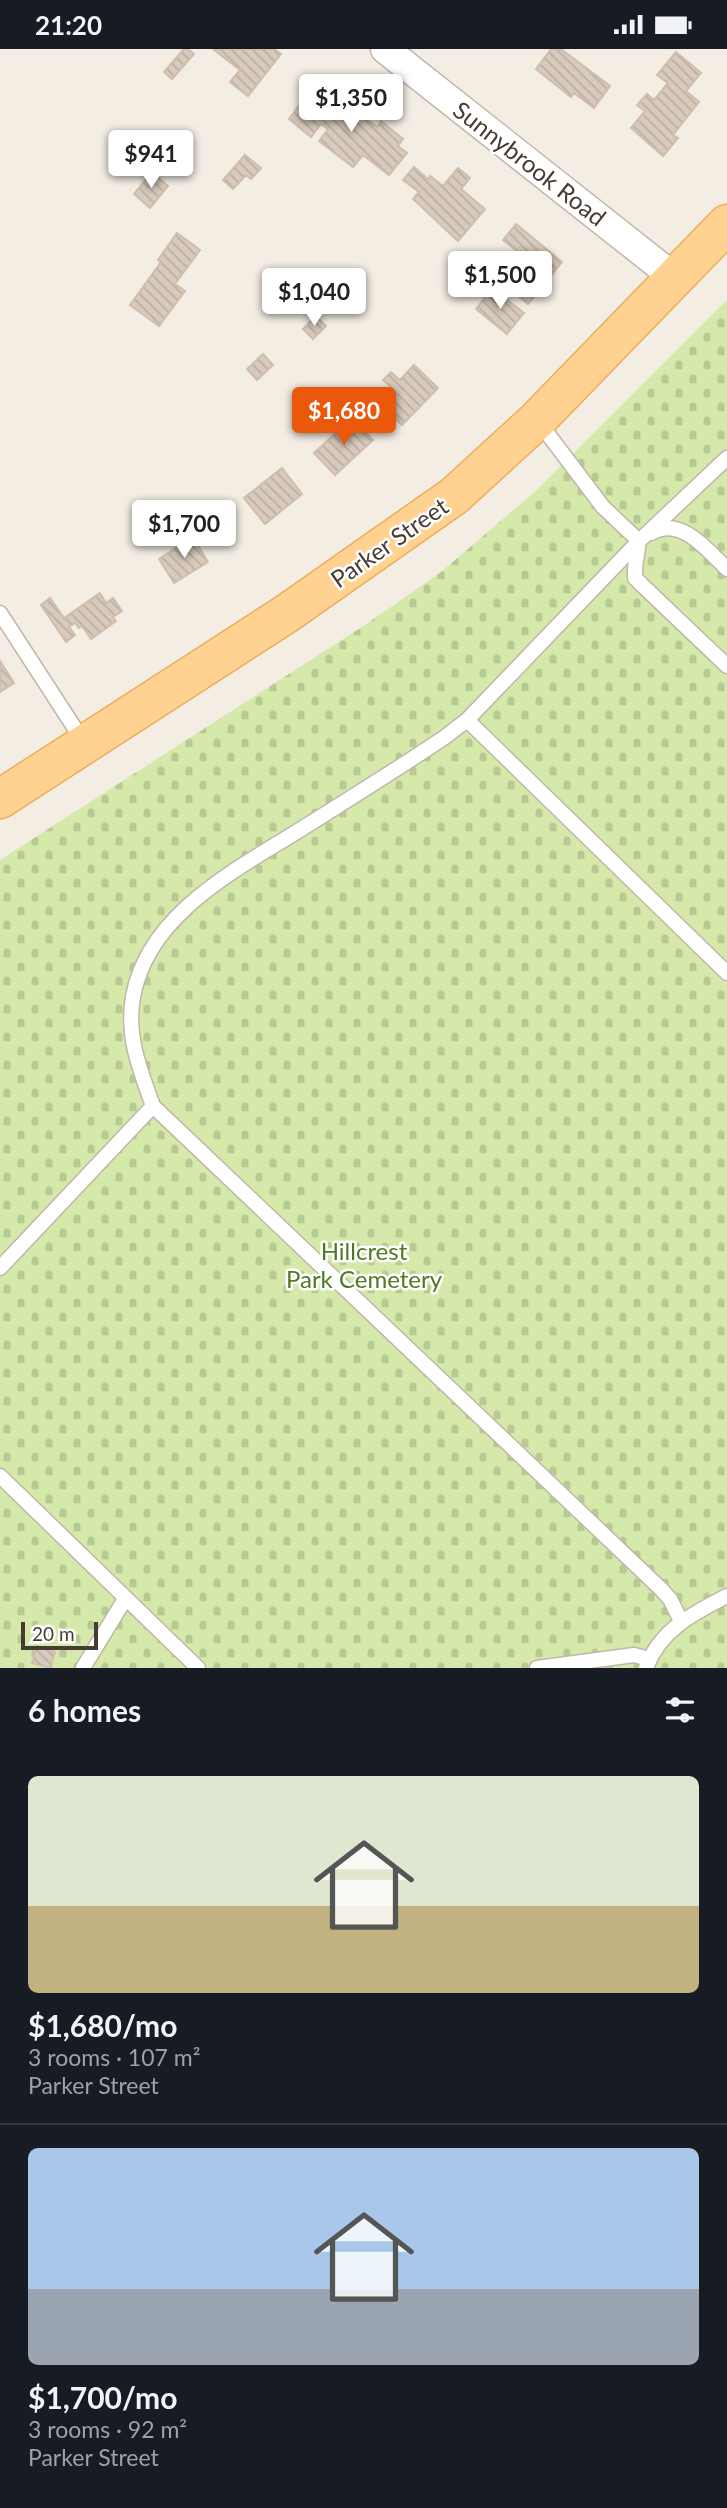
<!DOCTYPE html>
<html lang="en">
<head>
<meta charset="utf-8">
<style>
	body { margin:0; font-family:Lato,sans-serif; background:#20242c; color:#f1f3f6; height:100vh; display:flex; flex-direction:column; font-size:26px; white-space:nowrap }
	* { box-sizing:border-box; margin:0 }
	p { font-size:23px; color:#9ea1a6 }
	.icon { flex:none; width:38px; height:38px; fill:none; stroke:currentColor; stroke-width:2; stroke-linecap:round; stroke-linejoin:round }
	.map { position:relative; height:1619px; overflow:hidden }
	.drawer { display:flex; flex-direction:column; background:#171b24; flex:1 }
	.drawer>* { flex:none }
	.scale { position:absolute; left:21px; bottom:18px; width:77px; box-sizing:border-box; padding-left:7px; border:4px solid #463c34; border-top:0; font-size:19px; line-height:24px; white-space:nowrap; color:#463c34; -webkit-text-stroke:5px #fff; paint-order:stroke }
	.price { position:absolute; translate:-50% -60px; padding:0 16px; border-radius:7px; background:#fff; color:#222; font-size:23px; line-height:46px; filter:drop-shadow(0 2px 4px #0008) }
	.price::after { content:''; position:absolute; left:50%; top:42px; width:21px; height:16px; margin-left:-10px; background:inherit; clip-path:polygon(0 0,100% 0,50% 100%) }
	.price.current { background:#ea580c; color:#fff }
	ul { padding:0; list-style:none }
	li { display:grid; align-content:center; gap:14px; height:371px; padding:0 28px }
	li+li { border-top:2px solid #363941 }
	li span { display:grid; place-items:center; height:217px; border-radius:10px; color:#555 }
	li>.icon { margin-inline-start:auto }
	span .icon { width:126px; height:126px; fill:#fffc; stroke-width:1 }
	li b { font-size:30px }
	h2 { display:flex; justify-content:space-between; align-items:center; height:84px; padding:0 28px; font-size:30px }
	.status { display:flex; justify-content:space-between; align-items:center; height:49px; padding:0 35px; background:#171b24; direction:ltr }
	.status svg { height:19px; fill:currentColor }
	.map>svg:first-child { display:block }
</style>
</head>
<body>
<div class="status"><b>21:20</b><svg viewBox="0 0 49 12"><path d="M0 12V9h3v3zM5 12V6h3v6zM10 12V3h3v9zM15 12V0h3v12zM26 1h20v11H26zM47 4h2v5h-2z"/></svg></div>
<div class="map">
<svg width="727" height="1619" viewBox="0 0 727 1619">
	<defs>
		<pattern id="cemetery-stones" width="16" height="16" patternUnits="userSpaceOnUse" patternTransform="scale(1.75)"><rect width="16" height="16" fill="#d5eaaa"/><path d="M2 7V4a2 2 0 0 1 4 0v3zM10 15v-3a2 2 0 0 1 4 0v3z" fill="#b8ca93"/></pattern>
		<pattern id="building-back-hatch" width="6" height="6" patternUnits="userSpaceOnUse" patternTransform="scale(1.75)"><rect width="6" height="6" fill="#d8cabc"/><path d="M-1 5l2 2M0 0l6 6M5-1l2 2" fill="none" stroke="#bbaea2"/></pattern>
	</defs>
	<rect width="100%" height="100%" fill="#f3ede4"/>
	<path fill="url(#cemetery-stones)" d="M727,251V1619H0V811L368,574L441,523L538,440Z"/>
	<path fill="url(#building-back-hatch)" stroke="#d0beac" stroke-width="2" d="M184,0H188L194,5L172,30L164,23Z
		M213,0H274L281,5L248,47L230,33L240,21Z
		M551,0H561L610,37L594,59L574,44L571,48L536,20Z
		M676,3L701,24L686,42L699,53L673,86L678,89L663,107L631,79L645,62L637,56L647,45L654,51L668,34L657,26Z
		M307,46L325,60L334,49L351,63L354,60L377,78L381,72L403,90L398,97L407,104L389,126L363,106L353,118L319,92L328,80L321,75L311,88L289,70Z
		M245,106L261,119L251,130L246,126L233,140L223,131Z
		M414,118L428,130L430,127L443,137L458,119L470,129L461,140L485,160L458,192L413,150L419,143L403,131Z
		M152,123L168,137L150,159L134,145Z
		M516,175L562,213L528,255L500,232L522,206L503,191Z
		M177,184L200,201L175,235L185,242L159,277L130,256L161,213L158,211Z
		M492,239L524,264L507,285L476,260Z
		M316,267L326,277L313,290L303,280Z
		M263,305L273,316L257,331L247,320Z
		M414,316L438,339L402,376L378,353L392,339L383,331L391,323L400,331Z
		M352,369L373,391L335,426L314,404Z
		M282,419L302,445L265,475L244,449Z
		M193,488L208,513L174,534L159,510Z
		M100,544L106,554L113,549L122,562L113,568L116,572L91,590L82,577L79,579L75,574L69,578L75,586L66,593L41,556L50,549L64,569Z
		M0,612L14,634L0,643Z
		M37,1597L55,1603L50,1619L32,1614Z"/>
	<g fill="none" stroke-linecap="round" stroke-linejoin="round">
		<defs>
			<path id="service" d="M538,372L603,458L639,492L467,671L445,688C399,719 352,748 306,777C240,819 148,863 133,948C126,987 140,1021 153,1057L661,1540L670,1550L681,1572
				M727,409L639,492L635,519V529L642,536L727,617
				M651,484C681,466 708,502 727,520
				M0,564L85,695
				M467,671L727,924
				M0,1219L153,1057
				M0,1427L198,1619
				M83,1619L125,1550
				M537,1619L634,1606L649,1610
				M646,1619C660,1581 692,1565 727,1547"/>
			<path id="minor" d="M385,0L675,229"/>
			<path id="primary" d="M0,750L286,565L454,447L537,371L727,175"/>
		</defs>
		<use href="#service" stroke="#c2b6a9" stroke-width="17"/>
		<use href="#minor" stroke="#c2b6a9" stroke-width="31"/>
		<use href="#primary" stroke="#eaae5c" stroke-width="41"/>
		<use href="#service" stroke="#fff" stroke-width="14"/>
		<use href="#minor" stroke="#fff" stroke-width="28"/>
		<use href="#primary" stroke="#ffd291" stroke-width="38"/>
	</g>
	<g text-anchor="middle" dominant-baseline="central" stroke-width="5" stroke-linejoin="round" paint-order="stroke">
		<g font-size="24" fill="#463c34" stroke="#fff">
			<text transform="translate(530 114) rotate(38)">Sunnybrook Road</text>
			<text transform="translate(389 493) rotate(-35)">Parker Street</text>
		</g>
		<g font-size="24" fill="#4f7a24" stroke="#fff">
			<text x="364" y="1201">Hillcrest<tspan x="364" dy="28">Park Cemetery</tspan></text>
		</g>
	</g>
</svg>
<div class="scale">20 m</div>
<b class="price" style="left:351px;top:85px">$1,350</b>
<b class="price" style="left:151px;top:141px">$941</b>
<b class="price" style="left:500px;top:262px">$1,500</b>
<b class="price" style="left:314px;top:279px">$1,040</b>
<b class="price current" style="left:344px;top:398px">$1,680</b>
<b class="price" style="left:184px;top:511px">$1,700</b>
</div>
<section class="drawer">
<h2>6 homes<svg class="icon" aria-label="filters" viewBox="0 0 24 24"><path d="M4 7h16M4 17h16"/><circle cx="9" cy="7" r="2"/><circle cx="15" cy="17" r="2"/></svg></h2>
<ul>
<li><span style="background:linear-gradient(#dfe7d0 60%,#c2b280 0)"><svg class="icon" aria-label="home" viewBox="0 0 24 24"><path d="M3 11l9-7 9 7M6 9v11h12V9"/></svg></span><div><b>$1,680/mo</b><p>3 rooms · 107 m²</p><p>Parker Street</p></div></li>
<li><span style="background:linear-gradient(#a9c7e8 65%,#9aa5b1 0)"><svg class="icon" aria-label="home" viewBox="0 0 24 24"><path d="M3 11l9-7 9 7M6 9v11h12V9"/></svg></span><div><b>$1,700/mo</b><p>3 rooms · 92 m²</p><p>Parker Street</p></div></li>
</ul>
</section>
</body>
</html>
